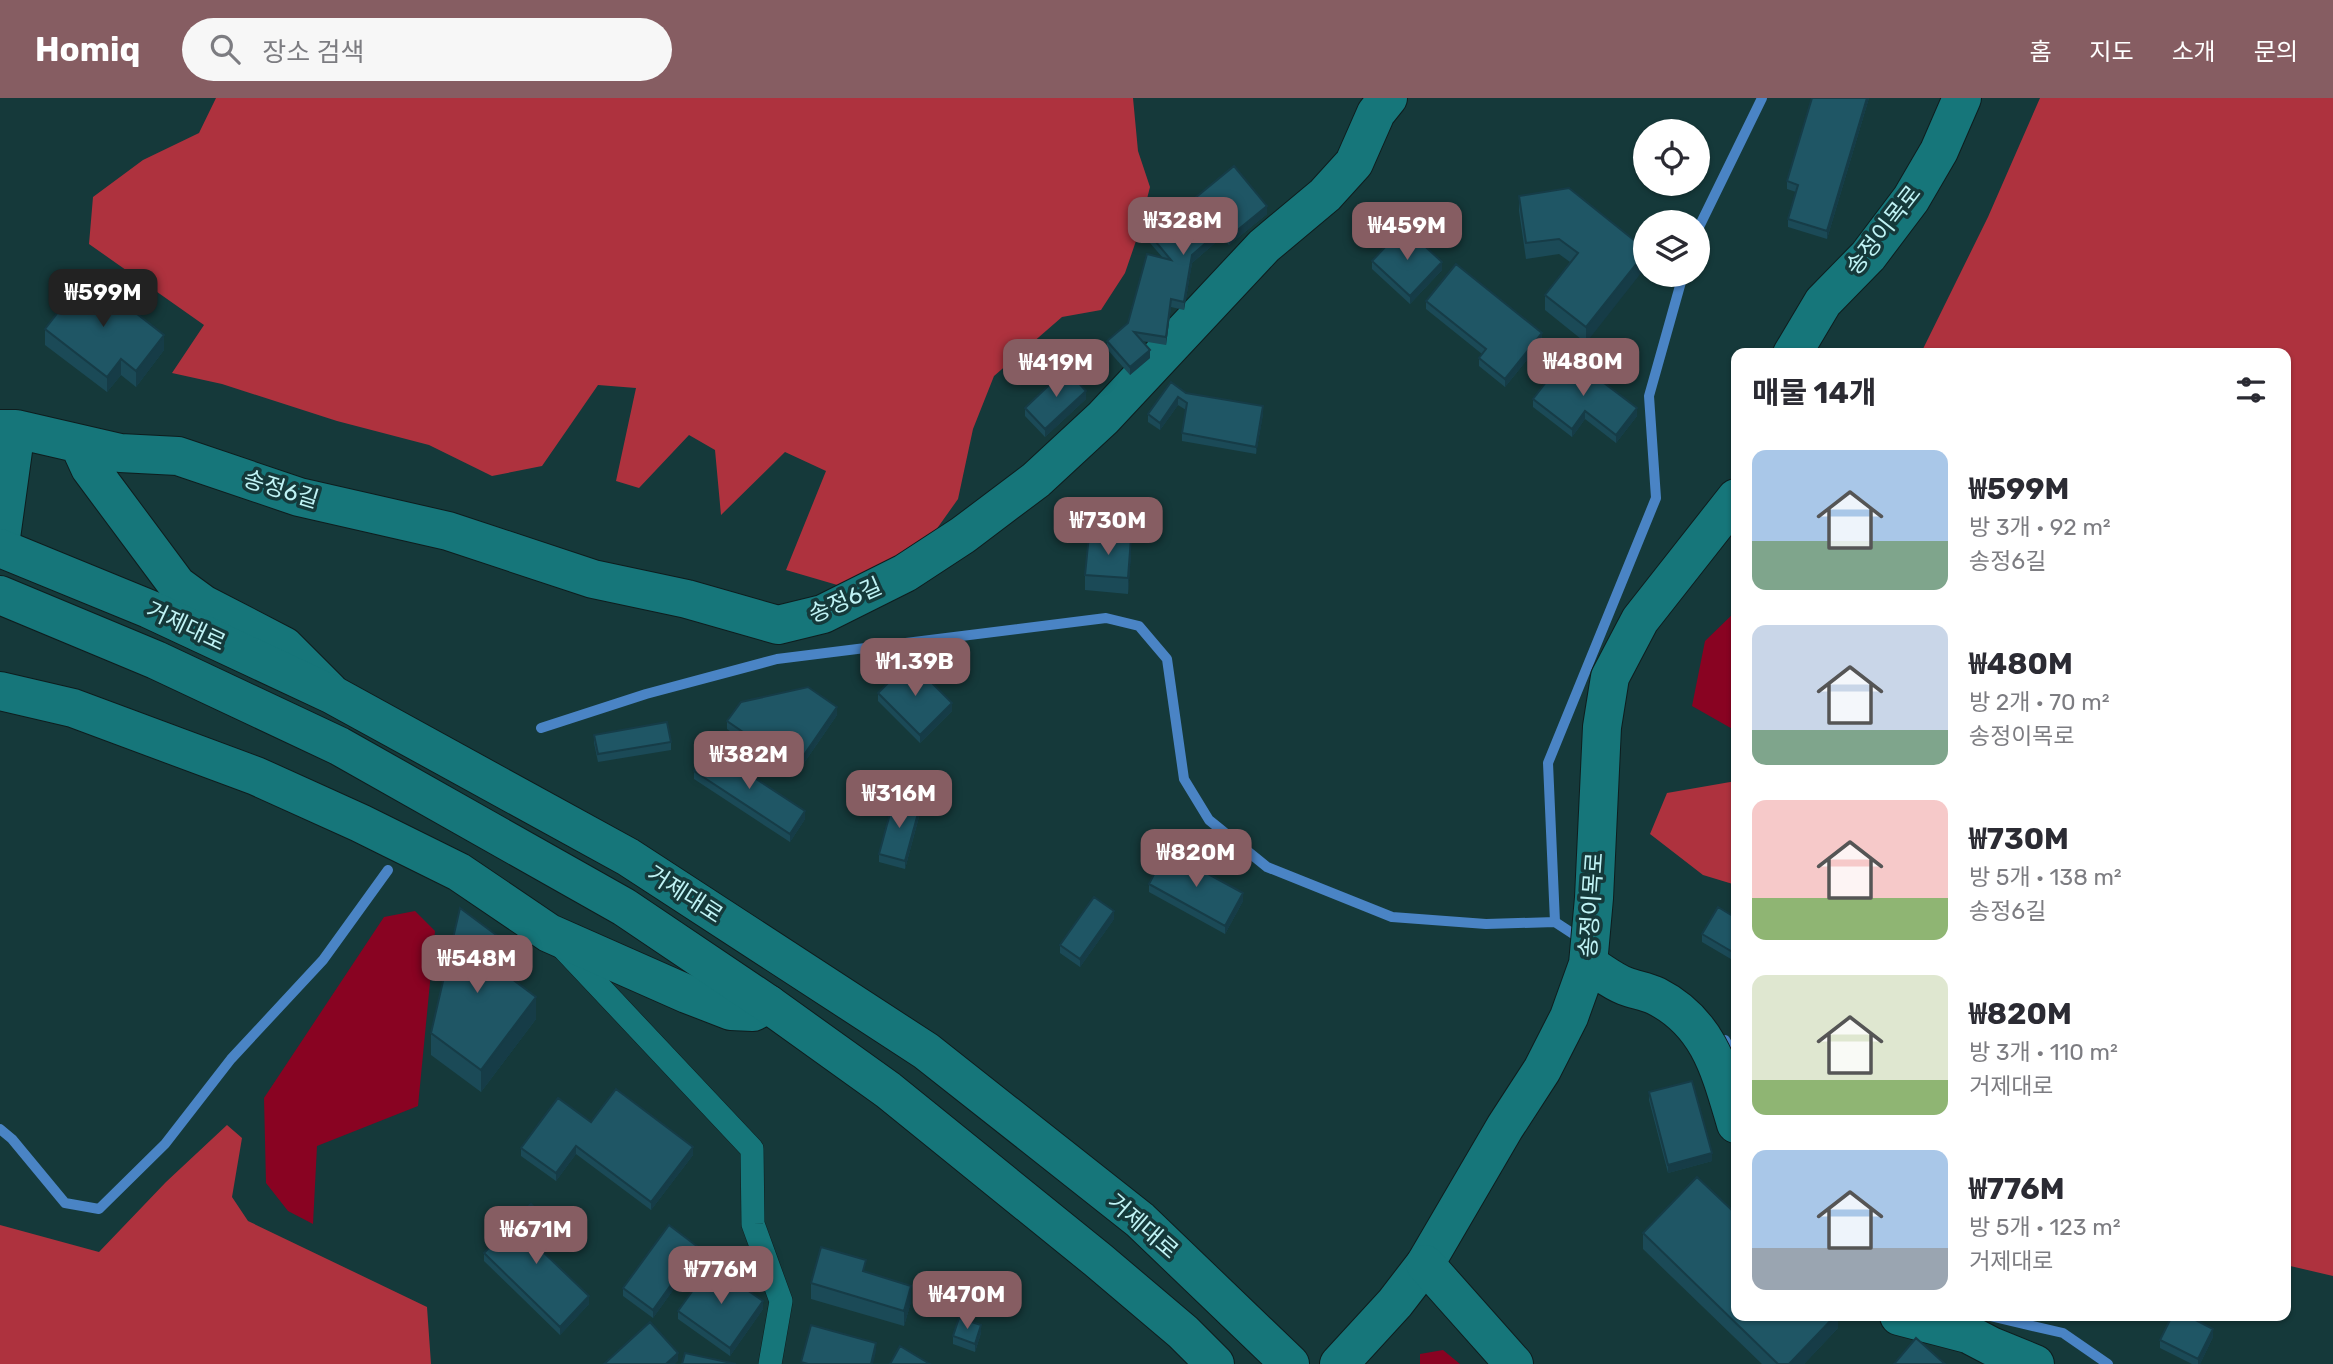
<!DOCTYPE html>
<html lang="ko">
<head>
<meta charset="utf-8">
<style>
	body { margin:0; font-family:Rubik,"Noto Sans KR",sans-serif; background:#f7f7f7; color:#2b2b33; height:100vh; display:flex; flex-direction:column; font-size:26px; white-space:nowrap }
	* { box-sizing:border-box; margin:0 }
	p { font-size:23px; color:#7c7c81 }
	.icon { flex:none; width:38px; height:38px; fill:none; stroke:currentColor; stroke-width:2; stroke-linecap:round; stroke-linejoin:round }
	.map { position:relative; flex:1; overflow:hidden }
	.details { position:absolute; left:1731px; top:250px; width:560px; height:973px; display:flex; flex-direction:column; background:#fff; border-radius:14px; box-shadow:0 2px 5px #0004 }
	.details>* { flex:none }
	.fabs { position:absolute; left:1633px; top:21px; display:grid; gap:14px }
	.fabs a { display:grid; place-items:center; width:77px; height:77px; border-radius:50%; background:#fff; box-shadow:0 2px 5px #0004; font-size:35px }
	.price { position:absolute; translate:-50% -60px; padding:0 16px; border-radius:14px; background:#865d62; color:#fff; font-size:23px; line-height:46px; filter:drop-shadow(0 2px 4px #0008) }
	.price::after { content:''; position:absolute; left:50%; top:42px; width:21px; height:16px; margin-left:-10px; background:inherit; clip-path:polygon(0 0,100% 0,50% 100%) }
	.price.selected { background:#222; color:#fff }
	ul { padding:0; list-style:none }
	li { display:flex; align-items:center; gap:21px; height:175px; padding:0 21px }
	li span { display:grid; place-items:center; flex:none; width:196px; height:140px; border-radius:14px; color:#555 }
	li>.icon { margin-inline-start:auto }
	span .icon { width:84px; height:84px; fill:#fffc; stroke-width:1 }
	li b { font-size:30px }
	h2 { display:flex; justify-content:space-between; align-items:center; height:84px; padding:0 21px; font-size:30px }
	header { display:flex; align-items:center; gap:42px; box-sizing:border-box; height:98px; padding:0 35px; background:#865d62; color:#fff }
	header strong { font-size:33px }
	nav { display:flex; gap:38px; margin-inline-start:auto; font-size:24px }
	.search { width:490px; height:63px; background:#f7f7f7; display:flex; align-items:center; gap:18px; box-sizing:border-box; padding:0 24px; border-radius:38px; color:#7c7c81; font-size:26px }
	.map>svg:first-child { display:block }
</style>
</head>
<body>
<header>
<strong>Homiq</strong>
<div class="search"><svg class="icon" aria-label="search" viewBox="0 0 24 24"><circle cx="10" cy="10" r="6"/><path d="M15 15l6 6"/></svg>장소 검색</div>
<nav><a>홈</a><a>지도</a><a>소개</a><a>문의</a></nav>
</header>
<div class="map">
<svg width="2333" height="1266" viewBox="0 0 2333 1266">
	<rect width="100%" height="100%" fill="#15393a"/>
	<path fill="#890322" d="M1736,513V633L1692,608L1705,543Z
		M415,813L435,833L418,1008L317,1048L313,1126L288,1113L266,1085L264,1000L384,819Z
		M1443,1252L1460,1266H1420V1256Z"/>
	<path fill="#ae323e" d="M216,0H1133L1138,53L1150,89L1137,140L1125,175L1101,212L1062,219L994,278L973,331L958,401L926,446L851,491L786,472L826,373L785,354L721,417L715,352L689,337L639,390L616,383L636,290L598,287L542,368L492,378L429,347L337,323L222,286L172,275L204,227L89,146L93,99L143,62L199,35Z
		M2040,0H2333V1178L2286,1167V256L1921,255L1988,119Z
		M1736,683V787L1703,777L1650,736L1667,695Z
		M227,1027L242,1040L232,1099L248,1123L427,1209L431,1266H0V1127L99,1154L166,1084Z"/>
	<g fill="none" stroke-linecap="round" stroke-linejoin="round">
		<path stroke="#4a84c5" stroke-width="10" d="M1698,131L1762,0
			M541,630L646,596L777,561L1106,520L1139,528L1167,561L1184,681L1209,722L1267,769L1392,819L1486,826L1555,824L1581,841
			M1555,824L1548,665L1656,400L1649,298L1683,177
			M1725,942L1736,961
			M0,1031L12,1041L65,1105L99,1111L165,1046L231,961L323,862L388,772
			M1990,1218L2063,1235L2108,1266"/>
		<defs>
			<path id="service" d="M563,850L752,1051L753,1126L781,1203L770,1266"/>
			<path id="minor" d="M1792,256L1823,204L1868,158L1911,101L1939,53L1962,0
				M0,331H16L120,355L178,358L299,399L448,433L593,481L687,501L778,527L823,516L905,475L963,437L1036,382L1103,320L1264,148L1325,97L1354,65L1376,15L1388,0
				M79,346L90,370L177,487L203,506L284,548L329,593
				M0,447L16,331
				M0,593L73,610L256,678L360,725L459,774L549,835L687,896L731,913L753,914L768,906
				M1588,866C1600,873 1612,883 1625,888C1635,892 1646,893 1656,898C1709,925 1720,972 1736,1026
				M1899,1218L1968,1236L1991,1248L2035,1266
				M1339,1266L1395,1205L1425,1166L1505,1029L1542,972L1569,919L1588,866L1594,800L1602,629L1610,579L1640,522L1736,400"/>
			<path id="tertiary" d="M1425,1166L1514,1266"/>
			<path id="secondary" d="M0,450L149,511L333,597L628,759L926,953L1140,1122L1290,1266
				M0,497L156,562L339,648L624,809L768,906L888,992L1098,1162L1183,1234L1215,1266"/>
		</defs>
		<use href="#service" stroke="#0e1d1e" stroke-width="24"/>
		<use href="#minor" stroke="#0e1d1e" stroke-width="40"/>
		<use href="#tertiary" stroke="#0e1d1e" stroke-width="40"/>
		<use href="#secondary" stroke="#0e1d1e" stroke-width="40"/>
		<use href="#service" stroke="#16767a" stroke-width="23"/>
		<use href="#minor" stroke="#16767a" stroke-width="38"/>
		<use href="#tertiary" stroke="#16767a" stroke-width="38"/>
		<use href="#secondary" stroke="#16767a" stroke-width="38"/>
	</g>
	<path fill="#1b4a57" d="M1869,0L1827,141L1788,129V121L1796,94L1787,91V83Z
		M1519,98L1645,151L1586,245L1545,212V197L1570,164L1559,156L1526,161L1519,113Z
		M1267,116L1229,147L1222,139L1192,165L1184,212L1171,209L1166,247L1142,243L1150,260L1130,277L1107,251V243L1128,225L1163,160L1150,145V137Z
		M1372,163L1442,172L1410,206L1372,171Z
		M1426,203L1542,243L1505,289L1479,268V260L1482,256L1426,211Z
		M45,231L164,252L136,289L121,277L107,294L45,247Z
		M1186,295L1263,316L1256,356L1182,343V335L1186,312L1178,307L1160,332L1148,324V316Z
		M1086,301L1045,339L1025,318V310Z
		M1533,301L1637,318L1616,345L1585,321L1572,339L1533,309Z
		M1131,456L1128,496L1085,492V477Z
		M878,595L952,613L920,645L878,603Z
		M837,617L795,678L727,631V623Z
		M594,637L671,644V652L598,664L594,645Z
		M694,673L805,721L790,744L694,681Z
		M920,715L905,771L879,764V756Z
		M1149,786L1243,803L1225,836L1149,794Z
		M1736,820V864L1702,844V836Z
		M1114,821L1080,869L1060,855V847Z
		M503,865L498,871L536,921L481,994L431,957V935Z
		M1649,994L1712,1063L1668,1075L1649,1002Z
		M591,1024L693,1057L651,1112L576,1056L556,1083L521,1058V1050Z
		M1643,1135L1838,1218V1230L1804,1266H1762L1643,1151Z
		M558,1139L543,1154L589,1206L560,1237L484,1163V1155Z
		M698,1157L653,1220L623,1198V1190Z
		M866,1175L911,1204L904,1228L811,1201V1185Z
		M763,1211L730,1258L678,1221V1213Z
		M981,1235L975,1254L953,1246V1238Z
		M2213,1239L2200,1266H2192L2160,1250V1242Z"/>
	<path fill="#163c47" d="M1867,0H1869L1827,141V133Z
		M1267,108V116L1229,147V139Z
		M1222,131V139L1192,165L1184,212V204L1192,157Z
		M1645,155V170L1586,245V229Z
		M1442,164V172L1410,206V198Z
		M1171,201V209L1166,247V239Z
		M1542,235V243L1505,289V281Z
		M164,237V252L136,289V273Z
		M1150,252V260L1130,277V269Z
		M121,261V277L107,294V279Z
		M1086,293V301L1045,339V331Z
		M1178,299V307L1160,332V325Z
		M1263,308V316L1256,356V349Z
		M1637,310V318L1616,345V337Z
		M1585,313V321L1572,339V331Z
		M1131,440V456L1128,496V480Z
		M952,605V613L920,645V637Z
		M837,609V617L795,678V670Z
		M920,708V715L905,771V763Z
		M805,713V721L790,744V736Z
		M1243,795V803L1225,836V828Z
		M1114,813V821L1080,869V861Z
		M503,842V865L488,885V863Z
		M536,899V921L481,994V972Z
		M576,1048V1056L556,1083V1075Z
		M693,1049V1057L651,1112V1104Z
		M1712,1055V1063L1668,1075V1067Z
		M558,1131V1139L540,1159V1151Z
		M698,1149V1157L653,1220V1212Z
		M911,1188V1204L904,1228V1213Z
		M589,1198V1206L560,1237V1229Z
		M763,1203V1211L730,1258V1250Z
		M1835,1218H1838V1230L1804,1266H1789Z
		M981,1227V1235L975,1254V1246Z
		M2213,1231V1239L2200,1266H2198V1261Z
		M876,1245V1253L873,1266H871Z
		M678,1255V1263L675,1266H666Z"/>
	<path fill="#1f5665" stroke="#163c47" stroke-width="2" d="M1812,0H1867L1827,133L1788,121L1798,87L1787,83Z
		M1234,68L1267,108L1229,139L1222,131L1192,157L1184,204L1171,201L1166,239L1134,234L1150,252L1130,269L1107,243L1128,225L1147,156L1171,162L1150,137Z
		M1569,90L1645,151V155L1586,229L1545,197L1578,155L1559,141L1526,145L1519,98Z
		M1404,129L1442,164L1410,198L1372,163Z
		M1456,166L1542,235L1505,281L1479,260L1486,251L1426,203Z
		M87,177L164,237L136,273L121,261L107,279L45,231Z
		M1567,257L1637,310L1616,337L1585,313L1572,331L1533,301Z
		M1066,271L1086,293L1045,331L1025,310Z
		M1171,284L1186,295L1263,308L1256,349L1182,335L1187,305L1178,299L1160,325L1148,316Z
		M1089,437L1131,440L1128,480L1085,477Z
		M910,563L952,605L920,637L878,595Z
		M808,589L837,609L795,670L727,623L741,604Z
		M667,624L671,644L598,656L594,637Z
		M709,650L805,713L790,736L694,673Z
		M894,701L920,708L905,763L879,756Z
		M1166,753L1243,795L1225,828L1149,786Z
		M1094,799L1114,813L1080,861L1060,847Z
		M1718,809L1736,820V856L1702,836Z
		M460,810L503,842L488,863L536,899L481,972L431,935Z
		M1692,983L1712,1055L1668,1067L1649,994Z
		M616,991L693,1049L651,1104L576,1048L556,1075L521,1050L558,1000L591,1024Z
		M1697,1079L1736,1116V1218H1835L1789,1266H1778L1643,1135Z
		M531,1106L558,1131L540,1151L589,1198L560,1229L484,1155Z
		M669,1127L698,1149L653,1212L623,1190Z
		M821,1149L866,1162L863,1173L911,1188L904,1213L811,1185Z
		M711,1167L763,1203L730,1250L678,1213Z
		M2172,1218H2188L2213,1231L2198,1261L2160,1242Z
		M959,1220L981,1227L975,1246L953,1238Z
		M650,1224L678,1255L666,1266H604Z
		M811,1227L876,1245L871,1266H808L801,1264Z
		M1916,1240L1945,1266H1894Z
		M900,1248L930,1266H890Z
		M685,1255L736,1266H682Z"/>
	<g text-anchor="middle" dominant-baseline="central" stroke-width="7" stroke-linejoin="round" paint-order="stroke">
		<g font-size="23" fill="#c0f3f5" stroke="#15393a">
			<text transform="translate(1883 132) rotate(-52)">송정이목로</text>
			<text transform="translate(281 391) rotate(17)">송정6길</text>
			<text transform="translate(845 502) rotate(-24)">송정6길</text>
			<text transform="translate(186 528) rotate(25)">거제대로</text>
			<text transform="translate(685 796) rotate(33)">거제대로</text>
			<text transform="translate(1591 807) rotate(-86)">송정이목로</text>
			<text transform="translate(1143 1128) rotate(41)">거제대로</text>
		</g>
	</g>
</svg>
<div class="fabs">
<a><svg class="icon" aria-label="locate" viewBox="0 0 24 24"><circle cx="12" cy="12" r="6"/><path d="M12 2v4M12 18v4M2 12h4M18 12h4"/></svg></a>
<a><svg class="icon" aria-label="layers" viewBox="0 0 24 24"><path d="M12 4l9 5-9 5-9-5zM3 14l9 5 9-5"/></svg></a>
</div>
<b class="price" style="left:1183px;top:159px">₩328M</b>
<b class="price" style="left:1407px;top:164px">₩459M</b>
<b class="price selected" style="left:103px;top:231px">₩599M</b>
<b class="price" style="left:1583px;top:300px">₩480M</b>
<b class="price" style="left:1056px;top:301px">₩419M</b>
<b class="price" style="left:1108px;top:459px">₩730M</b>
<b class="price" style="left:915px;top:600px">₩1.39B</b>
<b class="price" style="left:749px;top:693px">₩382M</b>
<b class="price" style="left:899px;top:732px">₩316M</b>
<b class="price" style="left:1196px;top:791px">₩820M</b>
<b class="price" style="left:477px;top:897px">₩548M</b>
<b class="price" style="left:536px;top:1168px">₩671M</b>
<b class="price" style="left:721px;top:1208px">₩776M</b>
<b class="price" style="left:967px;top:1233px">₩470M</b>
<section class="details">
<h2>매물 14개<svg class="icon" aria-label="filters" viewBox="0 0 24 24"><path d="M4 7h16M4 17h16"/><circle cx="9" cy="7" r="2"/><circle cx="15" cy="17" r="2"/></svg></h2>
<ul>
<li><span style="background:linear-gradient(#a9c7e8 65%,#7fa58c 0)"><svg class="icon" aria-label="home" viewBox="0 0 24 24"><path d="M3 11l9-7 9 7M6 9v11h12V9"/></svg></span><div><b>₩599M</b><p>방 3개 · 92 m²</p><p>송정6길</p></div></li>
<li><span style="background:linear-gradient(#c9d6e8 75%,#7fa58c 0)"><svg class="icon" aria-label="home" viewBox="0 0 24 24"><path d="M3 11l9-7 9 7M6 9v11h12V9"/></svg></span><div><b>₩480M</b><p>방 2개 · 70 m²</p><p>송정이목로</p></div></li>
<li><span style="background:linear-gradient(#f6c9c9 70%,#8fb573 0)"><svg class="icon" aria-label="home" viewBox="0 0 24 24"><path d="M3 11l9-7 9 7M6 9v11h12V9"/></svg></span><div><b>₩730M</b><p>방 5개 · 138 m²</p><p>송정6길</p></div></li>
<li><span style="background:linear-gradient(#dfe7d0 75%,#8fb573 0)"><svg class="icon" aria-label="home" viewBox="0 0 24 24"><path d="M3 11l9-7 9 7M6 9v11h12V9"/></svg></span><div><b>₩820M</b><p>방 3개 · 110 m²</p><p>거제대로</p></div></li>
<li><span style="background:linear-gradient(#a9c7e8 70%,#9aa5b1 0)"><svg class="icon" aria-label="home" viewBox="0 0 24 24"><path d="M3 11l9-7 9 7M6 9v11h12V9"/></svg></span><div><b>₩776M</b><p>방 5개 · 123 m²</p><p>거제대로</p></div></li>
</ul>
</section>
</div>
</body>
</html>
